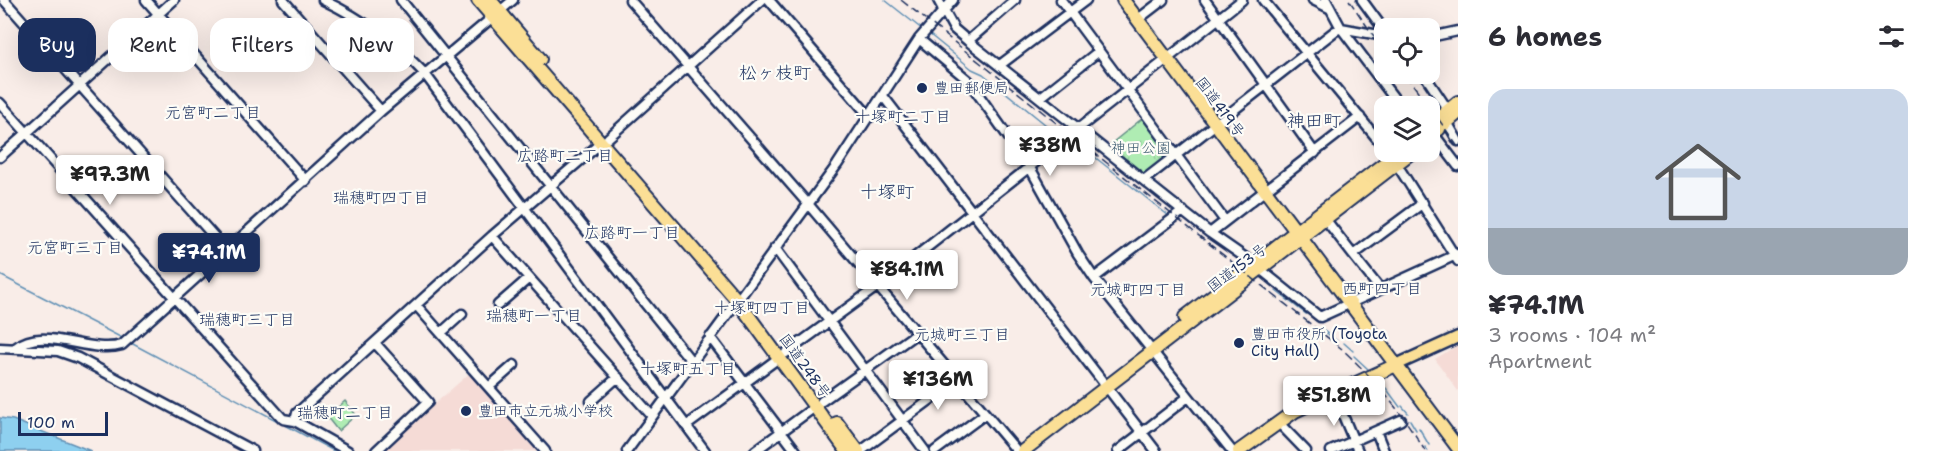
<!DOCTYPE html>
<html lang="en">
<head>
<meta charset="utf-8">
<style>
	body { margin:0; font-family:"Shantell Sans","Klee One",sans-serif; background:#f7f7f7; color:#2b2b33; height:100vh; display:flex; flex-direction:column; font-size:22px; white-space:nowrap }
	* { box-sizing:border-box; margin:0 }
	p { font-size:20px; color:#7c7c81 }
	.icon { flex:none; width:33px; height:33px; fill:none; stroke:currentColor; stroke-width:2; stroke-linecap:round; stroke-linejoin:round }
	.map { position:relative; flex:1; overflow:hidden }
	.details { display:flex; flex-direction:column; background:#fff; width:480px }
	.details>* { flex:none }
	.hud { position:absolute; left:18px; top:18px; width:570px; height:54px; display:flex; gap:12px }
	.fabs { position:absolute; left:1374px; top:18px; display:grid; gap:12px }
	.fabs a { display:grid; place-items:center; width:66px; height:66px; border-radius:12px; background:#fff; box-shadow:0 6px 24px #0002; font-size:30px }
	.scale { position:absolute; left:18px; bottom:15px; width:90px; box-sizing:border-box; padding-left:6px; border:3px solid #1b2f5e; border-top:0; font-size:16px; line-height:21px; white-space:nowrap; color:#1b2f5e; -webkit-text-stroke:4px #fdfcf7; paint-order:stroke }
	.price { position:absolute; translate:-50% -51px; padding:0 14px; border-radius:6px; background:#fff; color:#222; font-size:20px; line-height:39px; filter:drop-shadow(0 2px 3px #0008) }
	.price::after { content:''; position:absolute; left:50%; top:36px; width:18px; height:14px; margin-left:-9px; background:inherit; clip-path:polygon(0 0,100% 0,50% 100%) }
	.price.selected { background:#1b2f5e; color:#fff }
	ul { padding:0; list-style:none }
	li { display:grid; align-content:center; gap:12px; height:318px; padding:0 30px }
	li+li { border-top:2px solid #e1e1e2 }
	li span { display:grid; place-items:center; height:186px; border-radius:18px; color:#555 }
	li>.icon { margin-inline-start:auto }
	span .icon { width:108px; height:108px; fill:#fffc; stroke-width:1 }
	li b { font-size:26px }
	h2 { display:flex; justify-content:space-between; align-items:center; height:72px; padding:0 30px; font-size:26px }
	.chip { padding:0 21px; border-radius:18px; background:#fff; box-shadow:0 6px 24px #0002; font-size:21px; line-height:54px }
	.chip.selected { background:#1b2f5e; color:#fff }
	main { display:flex; flex:1; min-height:0 }
	.map>svg:first-child { display:block }
</style>
</head>
<body>
<main>
<div class="map">
<svg width="1458" height="451" viewBox="0 0 1458 451">
	<defs>
		<pattern id="grass-tufts" width="24" height="20" patternUnits="userSpaceOnUse" patternTransform="scale(1.5)"><rect width="24" height="20" fill="#afecb3"/><path d="M3 7l-1-3M5 7V3M7 7l1-3M15 17l-1-3M17 17v-4M19 17l1-3" fill="none" stroke="#96cb9c"/></pattern>
	</defs>
	<rect width="100%" height="100%" fill="#f9ede8"/>
	<filter id="ink" filterUnits="userSpaceOnUse"><feTurbulence type="fractalNoise" baseFrequency=".0167" numOctaves="2"/><feDisplacementMap in="SourceGraphic" scale="12" xChannelSelector="R" yChannelSelector="G"/><feConvolveMatrix kernelMatrix="1 2 1 2 8 2 1 2 1" color-interpolation-filters="sRGB"/></filter>
	<g filter="url(#ink)">
		<path fill="#f5dbd6" d="M1458,345V391L1435,359Z
			M471,372L542,451H381Z"/>
		<path fill="url(#grass-tufts)" stroke="#658e88" stroke-width="1.5" d="M1144,117L1171,155L1142,175L1107,147Z"/>
		<path fill="#afecb3" stroke="#658e88" stroke-width="1.5" d="M345,401L356,415L338,431L327,417Z"/>
		<path fill="#8ed0ef" stroke="#6090b5" stroke-width="1.5" d="M0,418L13,420L91,451H0Z"/>
		<g fill="none" stroke-linecap="round" stroke-linejoin="round">
			<path stroke="#6090b5" stroke-width="1.5" d="M885,0L923,30
				M929,34L972,69L983,74L1051,129
				M1077,143L1169,216
				M0,275L124,339
				M1276,291L1306,314
				M1324,331L1337,341
				M131,343L334,451
				M1344,343L1353,351
				M1354,356L1368,369
				M1386,388L1400,407
				M1402,406L1408,413
				M1410,420L1416,430
				M1419,428L1429,445
				M1425,447L1428,451"/>
			<defs>
				<path id="minor" d="M4,0L226,250
					M146,0L306,181
					M283,0L381,111
					M323,0C363,19 395,42 425,74L705,451
					M401,0L692,362
					M630,0L808,204L1017,451
					M769,0L870,117
					M938,0L954,29L968,41L1210,233L1253,263
					M1061,0L1225,221
					M1205,0L1315,153
					M1263,0L1384,147
					M1313,0L1329,8
					M1326,0L1341,28L1400,106
					M1362,0L1384,30
					M1137,20L1163,0
					M1430,37L1458,31
					M919,39L968,80L1029,166L1078,254L1094,278L1232,451
					M968,41L1015,0
					M1000,65L1086,0
					M1424,74L1448,110
					M883,96L1156,451
					M1041,97L1099,51
					M0,103L283,419L295,421L348,451
					M1447,122L1458,141
					M1433,133L1458,166
					M608,138L762,0
					M1389,152L1458,261
					M0,157L174,0
					M1144,180L1335,31L1341,28L1384,36
					M1326,220L1353,255
					M1210,233L1360,117
					M492,236L652,416
					M775,248L925,451
					M1260,269L1320,317L1458,254
					M1094,278L1183,211
					M1380,289L1353,255L1423,203
					M416,305L545,451
					M498,305L529,278
					M441,333L462,314
					M710,337L796,451
					M375,343L428,402L376,451
					M0,348L58,351L78,358L253,451
					M15,348C44,324 88,355 122,345L381,111L513,0
					M786,353L878,286L1242,0
					M489,387L514,365
					M1334,394L1358,451
					M591,401L618,377
					M822,401L917,333
					M295,421L297,413L492,236L602,142
					M1278,422L1306,451
					M686,426L780,357
					M1376,431L1384,451
					M627,451L837,165L919,39L953,0
					M755,451L816,406
					M861,451L957,380
					M935,451L985,414
					M1118,451L1188,397
					M1331,451L1401,420"/>
				<path id="major" d="M1396,365L1458,337"/>
				<path id="highway" d="M478,0L737,300L847,451
					M490,0L540,59
					M1123,0L1458,448
					M1440,117L1458,102
					M1445,124L1458,113
					M1430,125L1433,122
					M1430,136L1439,129
					M1185,317L1399,152
					M837,423L858,451
					M1023,451L1412,152
					M1239,451L1295,411L1396,365"/>
			</defs>
			<use href="#minor" stroke="#1b2f5e" stroke-width="13"/>
			<use href="#major" stroke="#1b2f5e" stroke-width="15"/>
			<use href="#highway" stroke="#1b2f5e" stroke-width="16"/>
			<use href="#minor" stroke="#fdfcf7" stroke-width="8"/>
			<use href="#major" stroke="#fbdf96" stroke-width="10"/>
			<use href="#highway" stroke="#fbdf96" stroke-width="12"/>
			<path stroke="#1b2f5e" stroke-width="1.5" stroke-dasharray="9 4.5" stroke-linecap="butt" d="M901,0L1342,349C1375,380 1402,412 1425,451
				M1349,0L1384,51
				M1405,74L1429,106
				M1430,107L1458,147"/>
		</g>
	</g>
	<g fill="#1b2f5e" stroke="#fdfcf7" stroke-width="2">
		<circle cx="922" cy="88" r="6"/>
		<circle cx="1239" cy="343" r="6"/>
		<circle cx="466" cy="411" r="6"/>
	</g>
	<g text-anchor="middle" dominant-baseline="central" stroke-width="4.5" stroke-linejoin="round" paint-order="stroke">
		<g font-size="15" fill="#1b2f5e" stroke="#fdfcf7" text-anchor="start">
			<text x="934" y="88">豊田郵便局</text>
			<text x="1251" y="334">豊田市役所 (Toyota<tspan x="1251" dy="17">City Hall)</tspan></text>
			<text x="478" y="411">豊田市立元城小学校</text>
		</g>
		<g font-size="15" fill="#1b2f5e" stroke="#fdfcf7">
			<text transform="translate(1220 107) rotate(53)">国道419号</text>
			<text transform="translate(1237 268) rotate(-37)">国道153号</text>
			<text transform="translate(805 366) rotate(54)">国道248号</text>
		</g>
		<g font-size="15" fill="#405e73" stroke="#fdfcf7">
			<text x="1141" y="148">神田公園</text>
		</g>
		<g font-size="16" fill="#1b2f5e" stroke="#fdfcf7">
			<text x="213" y="112">元宮町二丁目</text>
			<text x="903" y="116">十塚町二丁目</text>
			<text x="565" y="155">広路町二丁目</text>
			<text x="381" y="197">瑞穂町四丁目</text>
			<text x="632" y="232">広路町一丁目</text>
			<text x="75" y="247">元宮町三丁目</text>
			<text x="1382" y="288">西町四丁目</text>
			<text x="1138" y="289">元城町四丁目</text>
			<text x="762" y="307">十塚町四丁目</text>
			<text x="534" y="315">瑞穂町一丁目</text>
			<text x="247" y="319">瑞穂町三丁目</text>
			<text x="962" y="334">元城町三丁目</text>
			<text x="688" y="368">十塚町五丁目</text>
			<text x="345" y="412">瑞穂町二丁目</text>
		</g>
		<g font-size="18" fill="#1b2f5e" stroke="#fdfcf7">
			<text x="775" y="73">松ヶ枝町</text>
			<text x="1314" y="121">神田町</text>
			<text x="887" y="192">十塚町</text>
		</g>
	</g>
</svg>
<div class="fabs">
<a><svg class="icon" aria-label="locate" viewBox="0 0 24 24"><circle cx="12" cy="12" r="6"/><path d="M12 2v4M12 18v4M2 12h4M18 12h4"/></svg></a>
<a><svg class="icon" aria-label="layers" viewBox="0 0 24 24"><path d="M12 4l9 5-9 5-9-5zM3 14l9 5 9-5"/></svg></a>
</div>
<div class="scale">100 m</div>
<b class="price" style="left:1050px;top:177px">¥38M</b>
<b class="price" style="left:110px;top:206px">¥97.3M</b>
<b class="price selected" style="left:209px;top:284px">¥74.1M</b>
<b class="price" style="left:907px;top:301px">¥84.1M</b>
<b class="price" style="left:938px;top:411px">¥136M</b>
<b class="price" style="left:1334px;top:427px">¥51.8M</b>
<div class="hud">
<a class="chip selected">Buy</a>
<a class="chip">Rent</a>
<a class="chip">Filters</a>
<a class="chip">New</a>
</div>
</div>
<section class="details">
<h2>6 homes<svg class="icon" aria-label="filters" viewBox="0 0 24 24"><path d="M4 7h16M4 17h16"/><circle cx="9" cy="7" r="2"/><circle cx="15" cy="17" r="2"/></svg></h2>
<ul>
<li><span style="background:linear-gradient(#c9d6e8 75%,#9aa5b1 0)"><svg class="icon" aria-label="home" viewBox="0 0 24 24"><path d="M3 11l9-7 9 7M6 9v11h12V9"/></svg></span><div><b>¥74.1M</b><p>3 rooms · 104 m²</p><p>Apartment</p></div></li>
</ul>
</section>
</main>
</body>
</html>
